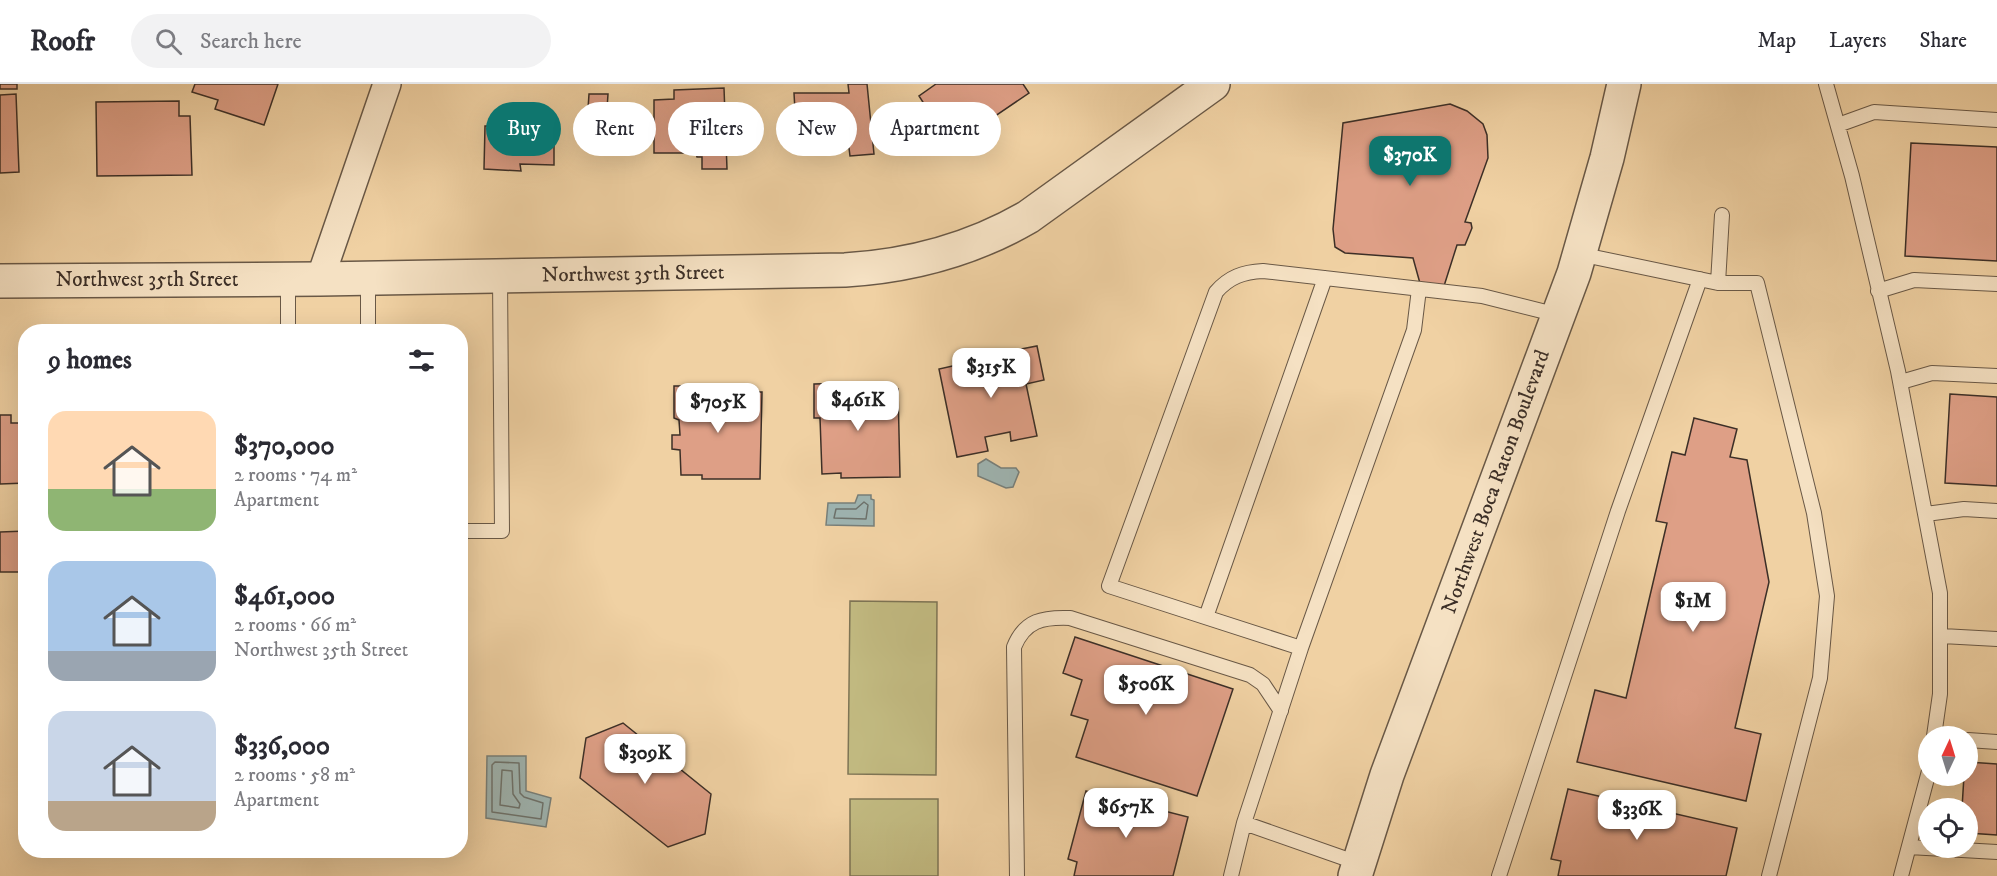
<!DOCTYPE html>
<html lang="en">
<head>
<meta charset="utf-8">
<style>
	body { margin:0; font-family:"IM FELL DW Pica",serif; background:#f2f2f3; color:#2b2b33; height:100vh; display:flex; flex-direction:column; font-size:22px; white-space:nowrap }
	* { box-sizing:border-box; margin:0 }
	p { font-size:20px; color:#7c7c81 }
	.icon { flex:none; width:33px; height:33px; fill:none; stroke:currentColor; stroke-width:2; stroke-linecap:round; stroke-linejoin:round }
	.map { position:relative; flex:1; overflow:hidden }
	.panel { position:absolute; left:18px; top:240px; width:450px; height:534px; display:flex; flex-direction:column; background:#fff; border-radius:24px; box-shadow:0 6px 24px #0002 }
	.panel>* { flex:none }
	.banner { position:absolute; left:486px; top:18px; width:570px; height:54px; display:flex; gap:12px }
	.needle { width:39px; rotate:4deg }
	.fabs { position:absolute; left:1918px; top:642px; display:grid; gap:12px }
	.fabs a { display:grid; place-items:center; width:60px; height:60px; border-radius:50%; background:#fff; box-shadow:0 6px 24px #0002; font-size:30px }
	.price { position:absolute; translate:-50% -51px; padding:0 14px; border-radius:12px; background:#fff; color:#222; font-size:20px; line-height:39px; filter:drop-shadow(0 2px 3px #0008) }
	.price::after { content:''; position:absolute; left:50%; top:36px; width:18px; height:14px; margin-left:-9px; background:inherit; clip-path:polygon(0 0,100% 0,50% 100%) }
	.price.active { background:#0f766e; color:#fff }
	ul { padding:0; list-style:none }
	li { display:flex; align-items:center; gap:18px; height:150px; padding:0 30px }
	li span { display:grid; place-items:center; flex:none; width:168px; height:120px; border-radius:18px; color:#555 }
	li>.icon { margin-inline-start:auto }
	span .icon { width:72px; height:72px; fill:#fffc; stroke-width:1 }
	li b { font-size:26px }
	h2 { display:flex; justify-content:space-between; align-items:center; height:72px; padding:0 30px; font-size:26px }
	.tag { padding:0 21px; border-radius:27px; background:#fff; box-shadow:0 6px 24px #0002; font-size:21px; line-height:54px }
	.tag.active { background:#0f766e; color:#fff }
	header { display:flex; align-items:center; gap:36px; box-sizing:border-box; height:84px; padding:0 30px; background:#fff; border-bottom:2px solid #e1e1e2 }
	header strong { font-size:28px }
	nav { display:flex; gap:33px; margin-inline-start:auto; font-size:21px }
	.search { width:420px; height:54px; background:#f2f2f3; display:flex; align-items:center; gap:15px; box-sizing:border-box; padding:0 21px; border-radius:33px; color:#7c7c81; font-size:22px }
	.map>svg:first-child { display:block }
</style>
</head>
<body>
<header>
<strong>Roofr</strong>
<div class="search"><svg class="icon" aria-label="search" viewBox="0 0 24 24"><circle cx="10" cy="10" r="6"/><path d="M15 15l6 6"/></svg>Search here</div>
<nav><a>Map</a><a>Layers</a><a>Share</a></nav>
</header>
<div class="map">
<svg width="1997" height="792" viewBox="0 0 1997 792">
	<rect width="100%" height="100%" fill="#f0d1a3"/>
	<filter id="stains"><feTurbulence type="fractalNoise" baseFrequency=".00333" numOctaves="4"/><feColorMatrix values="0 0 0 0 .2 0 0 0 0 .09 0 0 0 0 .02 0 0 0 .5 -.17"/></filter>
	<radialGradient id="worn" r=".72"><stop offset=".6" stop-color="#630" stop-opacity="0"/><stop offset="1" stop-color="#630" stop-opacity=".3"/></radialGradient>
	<path fill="#c1b980" stroke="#7e7454" stroke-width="1.5" d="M850,517L937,518L936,691L848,690Z
		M850,715H938V792H850Z"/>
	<path fill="#9eb4b1" stroke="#777f7a" stroke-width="1.5" d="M986,375L1001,384H1016L1019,388L1013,403L1006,404L978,392V380Z
		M858,411H871V415L874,416V442L826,441L828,419H855Z
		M487,672H526V707L551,714L546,743L486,734Z"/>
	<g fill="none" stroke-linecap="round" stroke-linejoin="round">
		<path stroke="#6d726c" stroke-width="1.5" d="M864,418L868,421L866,435L834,434L836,425H856Z
			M495,678L519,679L520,709L524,713L543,719L541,735L492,728V681Z
			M502,686L512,687L513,710L520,720L519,724L500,721Z"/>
	</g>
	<path fill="#de9f86" stroke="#3c2f27" stroke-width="1.5" d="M0,0H17V5H0Z
		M195,0H278L264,41L215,25L218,16L192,8Z
		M848,0H867L874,70L850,72L849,64L844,65L843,59L797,63L794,9H849Z
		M936,0H1023L1029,9L951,62L919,12Z
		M724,4L727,85H702V73H697L696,69H654V16L674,15V6Z
		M16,10L19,88L0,89V11Z
		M589,10H608L607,25H588Z
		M179,17V32H190L192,91L97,92L96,18Z
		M1450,20L1467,27L1483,40L1487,51L1488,74L1465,138L1471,139L1472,144L1465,161H1457L1444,202L1421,203L1413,174L1345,169L1335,163L1333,145L1343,39Z
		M554,41V81L520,80L521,87L484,85L485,42Z
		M1911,59L1997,63V177L1905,172Z
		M1037,262L1044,296L1026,300L1037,352L1011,357L1010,348L985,353L988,367L957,373L939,285L975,277L980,297L990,295L985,272Z
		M460,299H461L462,419H460Z
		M854,299V325L863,326V306L898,305L900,393L841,394V389L822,390L820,334H814V300Z
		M674,302H712L713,330H722V308H762L760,395H702V391H681L680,366L672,365V351H680L679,336L674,334Z
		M1950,310L1997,313V402L1945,399Z
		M0,331H11V339H26V399L0,400Z
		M1694,334L1737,345L1730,373L1747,376L1769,498L1735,644L1761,650L1746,717L1577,678L1595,606L1626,614L1667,439L1656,437L1672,368L1685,371Z
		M26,447V488H0V448Z
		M1075,553L1233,605L1197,712L1076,673L1088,636L1071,631L1082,596L1063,589Z
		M623,639L711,710L705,750L668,763L580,694L586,654Z
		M1968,678L1997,680V751L1968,749V724H1962L1964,692H1968Z
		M1568,705L1737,744L1726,792H1558L1561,777L1551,775Z
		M1086,707L1188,733L1173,792H1074L1077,778L1068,775Z"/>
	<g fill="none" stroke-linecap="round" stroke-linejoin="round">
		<defs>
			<path id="service" d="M1826,0L1852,92L1898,287L1940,509V610L1934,652
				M1838,41L1874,28L1997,36
				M1579,170L1718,199H1757L1814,429L1827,512L1820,594L1769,792
				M288,196V248
				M1718,199L1722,131
				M1419,205L1414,246L1301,564L1109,502L1216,208C1229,193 1243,188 1263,187L1482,212L1558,231
				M1878,207L1914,196L1997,200
				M368,248V194
				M1901,298L1932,289L1997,292
				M1926,430L1964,425L1997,427
				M460,447H502L500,192
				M1206,533L1325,194
				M1942,552L1997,555
				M1968,656L1997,658
				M1244,739L1358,779
				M1909,763L1997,768
				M1017,792L1014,563C1025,536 1043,533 1070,534L1250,591L1263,600L1281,627
				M1231,792L1244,739L1301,564
				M1499,792L1618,427L1700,195
				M1901,792L1929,687"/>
			<path id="minor" d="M320,195L387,0"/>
			<path id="tertiary" d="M0,197L320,195L845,186C911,182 971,166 1028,133L1213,0
				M1355,792L1387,691L1574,189L1607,74L1624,0"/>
		</defs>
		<use href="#service" stroke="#695846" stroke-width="16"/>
		<use href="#minor" stroke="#695846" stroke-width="30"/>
		<use href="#tertiary" stroke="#695846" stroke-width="36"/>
		<use href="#service" stroke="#f5e1c3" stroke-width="14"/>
		<use href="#minor" stroke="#f5e1c3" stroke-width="27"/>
		<use href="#tertiary" stroke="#f5e1c3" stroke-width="33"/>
	</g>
	<g text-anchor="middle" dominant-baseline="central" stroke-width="6" stroke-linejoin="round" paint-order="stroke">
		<g font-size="21" fill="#3c2f27" stroke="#f5e1c3">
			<text transform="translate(633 190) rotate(-1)">Northwest 35th Street</text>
			<text x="147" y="196">Northwest 35th Street</text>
			<text transform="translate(1496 398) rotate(-70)">Northwest Boca Raton Boulevard</text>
		</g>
	</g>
	<rect width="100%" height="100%" filter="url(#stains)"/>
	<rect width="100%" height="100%" fill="url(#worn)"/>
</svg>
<div class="fabs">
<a><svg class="needle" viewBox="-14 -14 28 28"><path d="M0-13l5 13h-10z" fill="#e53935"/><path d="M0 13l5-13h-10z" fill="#7c7c81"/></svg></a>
<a><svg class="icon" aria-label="locate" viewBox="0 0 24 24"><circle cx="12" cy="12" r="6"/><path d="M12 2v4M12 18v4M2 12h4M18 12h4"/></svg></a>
</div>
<b class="price active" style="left:1410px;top:103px">$370K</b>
<b class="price" style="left:991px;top:315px">$315K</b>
<b class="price" style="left:858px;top:348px">$461K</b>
<b class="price" style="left:718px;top:350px">$705K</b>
<b class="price" style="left:1693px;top:549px">$1M</b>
<b class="price" style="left:1146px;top:632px">$506K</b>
<b class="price" style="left:645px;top:701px">$309K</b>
<b class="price" style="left:1126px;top:755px">$657K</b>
<b class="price" style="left:1637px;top:757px">$336K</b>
<div class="banner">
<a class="tag active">Buy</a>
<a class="tag">Rent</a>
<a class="tag">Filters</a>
<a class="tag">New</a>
<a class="tag">Apartment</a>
</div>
<section class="panel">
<h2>9 homes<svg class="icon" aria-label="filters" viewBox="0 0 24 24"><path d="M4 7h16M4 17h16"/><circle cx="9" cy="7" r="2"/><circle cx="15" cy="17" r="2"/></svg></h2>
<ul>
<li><span style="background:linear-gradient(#ffd9b3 65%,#8fb573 0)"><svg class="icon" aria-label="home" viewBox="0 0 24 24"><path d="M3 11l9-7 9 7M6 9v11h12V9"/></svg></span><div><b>$370,000</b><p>2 rooms · 74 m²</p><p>Apartment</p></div></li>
<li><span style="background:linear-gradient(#a9c7e8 75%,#9aa5b1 0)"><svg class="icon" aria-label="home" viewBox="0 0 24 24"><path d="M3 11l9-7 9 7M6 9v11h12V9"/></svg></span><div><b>$461,000</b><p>2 rooms · 66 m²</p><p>Northwest 35th Street</p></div></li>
<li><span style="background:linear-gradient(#c9d6e8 75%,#b9a48a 0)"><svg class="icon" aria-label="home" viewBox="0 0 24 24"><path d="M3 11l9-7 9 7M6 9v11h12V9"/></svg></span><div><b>$336,000</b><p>2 rooms · 58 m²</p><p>Apartment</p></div></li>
</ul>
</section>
</div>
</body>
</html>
